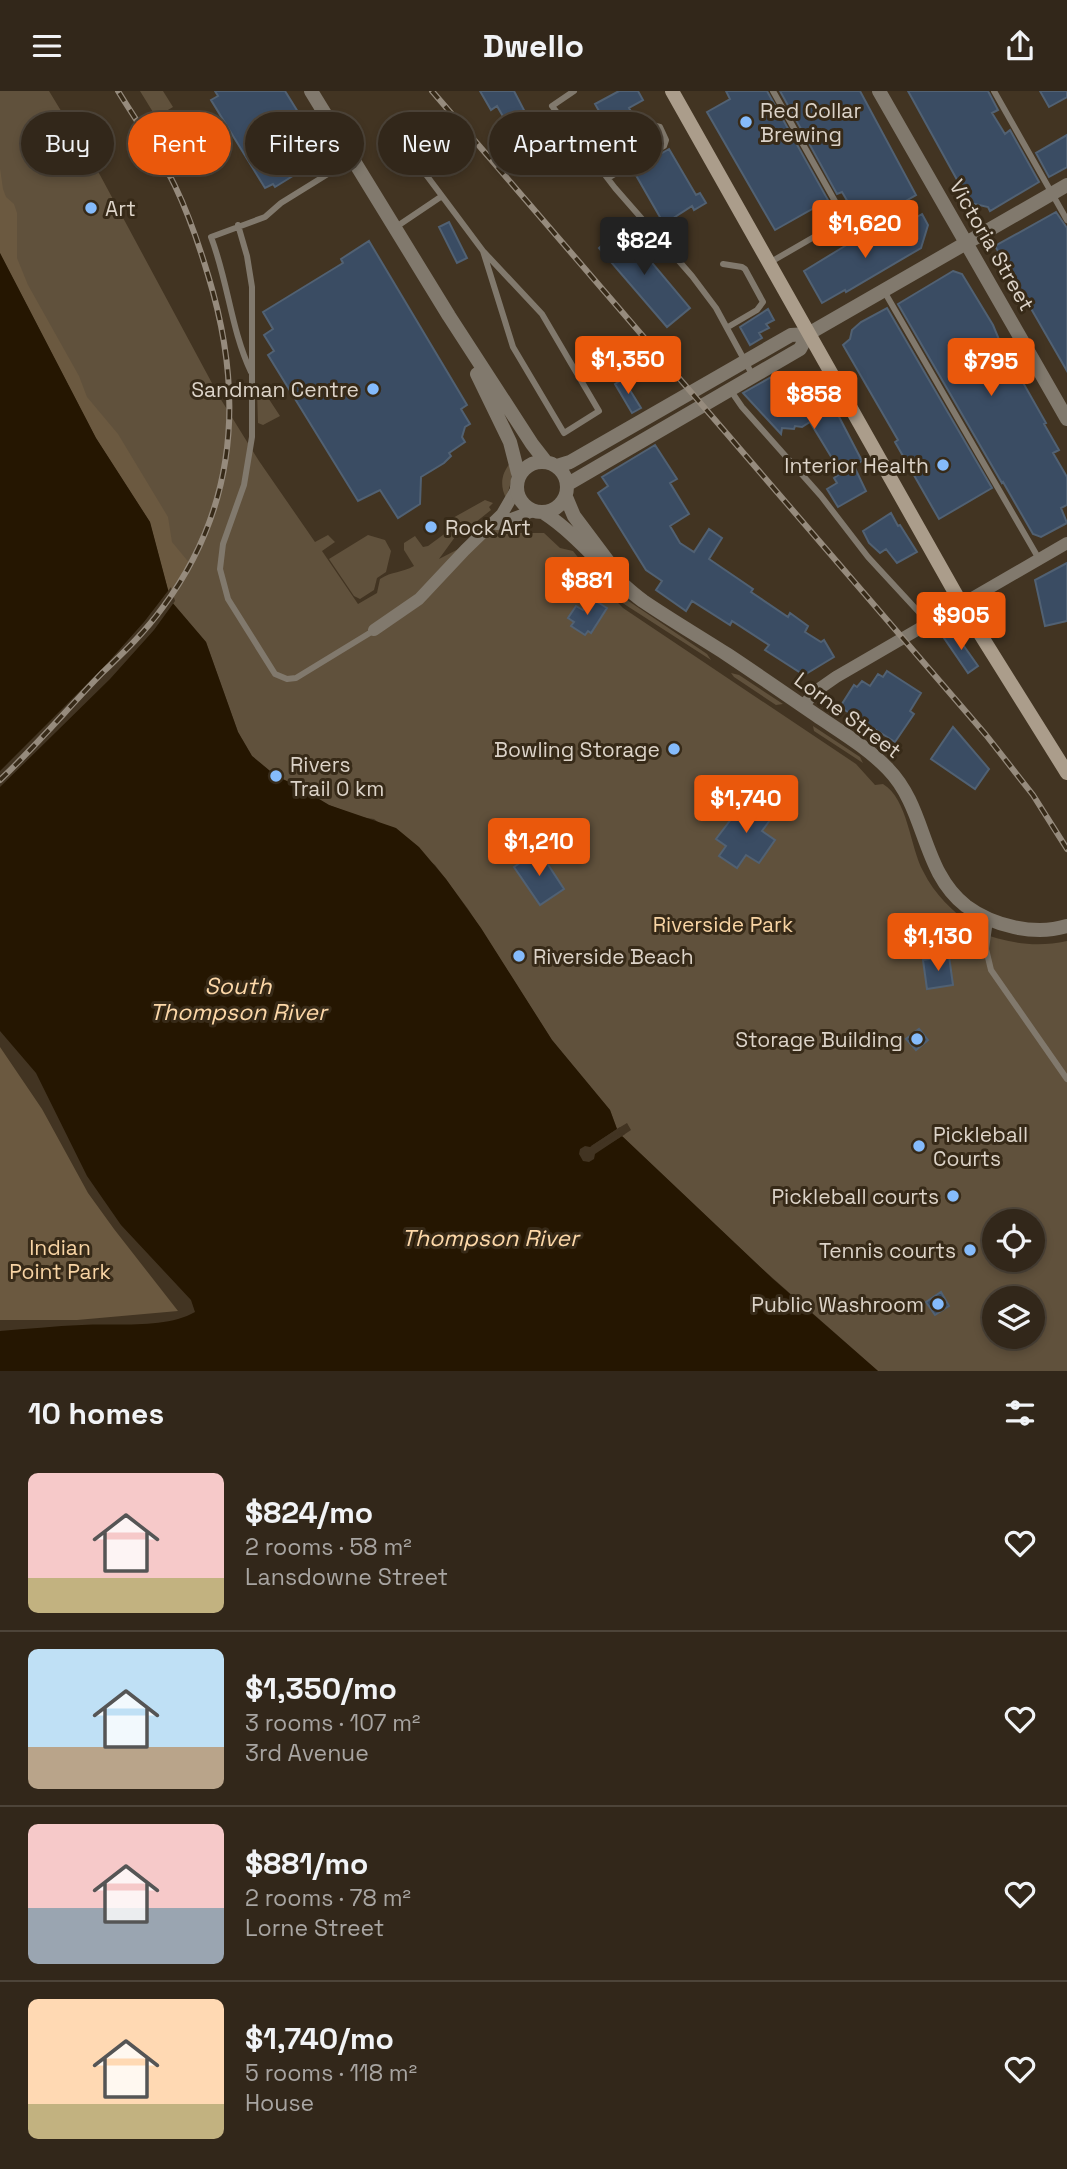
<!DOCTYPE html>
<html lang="en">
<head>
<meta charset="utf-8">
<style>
	body { margin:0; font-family:"Space Grotesk",sans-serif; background:#3a2f23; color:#f1f3f6; height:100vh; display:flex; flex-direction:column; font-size:26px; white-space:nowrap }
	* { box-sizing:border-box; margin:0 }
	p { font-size:23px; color:#a8a5a2 }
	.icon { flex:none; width:38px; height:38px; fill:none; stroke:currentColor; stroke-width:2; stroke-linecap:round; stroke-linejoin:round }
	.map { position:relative; height:1280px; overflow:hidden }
	.panel { display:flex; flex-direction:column; background:#32271a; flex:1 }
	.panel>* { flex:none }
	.banner { position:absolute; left:21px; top:21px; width:700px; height:63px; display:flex; gap:14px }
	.fabs { position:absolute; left:982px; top:1118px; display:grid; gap:14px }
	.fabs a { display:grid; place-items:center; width:63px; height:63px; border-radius:50%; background:#32271a; box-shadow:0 4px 10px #0003,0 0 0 2px #4d4439; font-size:35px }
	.price { position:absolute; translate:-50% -60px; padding:0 16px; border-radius:7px; background:#ea580c; color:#fff; font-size:23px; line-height:46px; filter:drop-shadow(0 2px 4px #0008) }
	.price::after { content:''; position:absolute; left:50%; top:42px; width:21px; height:16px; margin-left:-10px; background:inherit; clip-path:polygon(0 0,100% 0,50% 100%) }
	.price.on { background:#222; color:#fff }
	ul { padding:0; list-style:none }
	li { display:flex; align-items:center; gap:21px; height:175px; padding:0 28px }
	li+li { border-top:2px solid #4d4439 }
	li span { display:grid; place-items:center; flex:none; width:196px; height:140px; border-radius:10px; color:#555 }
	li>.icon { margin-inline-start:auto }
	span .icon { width:84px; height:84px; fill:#fffc; stroke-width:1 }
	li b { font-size:30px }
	h2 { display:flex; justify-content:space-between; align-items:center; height:84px; padding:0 28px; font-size:30px }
	.chip { padding:0 24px; border-radius:32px; background:#32271a; box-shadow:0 4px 10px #0003,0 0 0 2px #4d4439; font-size:24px; line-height:63px }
	.chip.on { background:#ea580c; color:#fff }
	header { display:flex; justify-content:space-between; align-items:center; height:91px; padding:0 28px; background:#32271a; font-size:32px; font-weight:800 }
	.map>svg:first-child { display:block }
</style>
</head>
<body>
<header><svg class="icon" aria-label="menu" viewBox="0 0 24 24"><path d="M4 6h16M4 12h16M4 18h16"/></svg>Dwello<svg class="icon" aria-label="share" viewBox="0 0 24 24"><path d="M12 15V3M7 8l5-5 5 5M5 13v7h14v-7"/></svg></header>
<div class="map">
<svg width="1067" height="1280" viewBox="0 0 1067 1280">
	<rect width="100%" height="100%" fill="#423422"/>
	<path fill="#60513c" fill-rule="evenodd" d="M0,0H49L100,84L220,307L259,370L315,451L328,444L335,451L322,460L358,513L377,502L380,488C392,480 402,482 414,475L404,459V452L415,445L423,456L428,455L447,441L444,435H448L455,446L439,468L507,433L519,442H544L560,457L573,460L595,488L623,517L856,673L875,694L883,693C908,708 910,756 923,780C935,804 952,820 974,836L976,840C1006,852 1035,857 1067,850V1280H878L759,1175L623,1046L595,1063L631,1039L627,1032L617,1038L610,1019L552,949L468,818L435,774L374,728L360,726L329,714L314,705L304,694L289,691L276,685L252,665L238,641L206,551L171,510L150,431L96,347L0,162ZM994,1130H1032V1169H994ZM994,1208H1032V1246H994Z
		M140,0H163L173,16L156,26Z
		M261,296L280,325L263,334L258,332L257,299Z
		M512,370L511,391L506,407C499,393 502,381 512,370Z
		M485,409L493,412L489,416L491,419L461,443L451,428Z
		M368,444L385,449L391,460L386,481L377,487L374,499L360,508L354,505L329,468Z
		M593,474L624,507L707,563L711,569L621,511L591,475Z
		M731,582L739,584L783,613L776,614L734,586Z
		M813,635L860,666L863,672L814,640Z"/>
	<path fill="#6b5940" d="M0,77L3,98L6,106L14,113L17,122V167L28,194L79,285L87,306L118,343L168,426L172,451L191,474L171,510L150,431L96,347L0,162Z
		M0,956L42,1018L88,1102L114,1138L178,1220L77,1229H0Z"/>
	<path fill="#251601" d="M0,162L96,347L150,431L171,510L206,551L238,641L252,665L276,685L289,691L304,694L314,705L329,714L396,737L419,756L446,788L481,837L552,949L610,1019L617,1038L591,1055L595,1062L622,1045L773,1188L878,1280H0V1240C27,1238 55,1235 82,1234C115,1232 166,1238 195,1221L191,1209L121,1134L87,1085L36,982L0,940Z"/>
	<path fill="#423422" d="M171,496L175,510L154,539L110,588L0,696V680L104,576L144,531Z
		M620,1036L619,1041L597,1055L621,1042L625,1043L595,1063L594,1068L589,1071L583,1070L579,1063L580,1058L585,1055L590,1056Z"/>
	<path fill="#3a4c63" stroke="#516173" stroke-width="2" d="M215,0H285L308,37L312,34L325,65L275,96L273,93L265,97L211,9L218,5Z
		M480,0H514L525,21L509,30L505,29L497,15L491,19Z
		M619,0H638L643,9L629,17L636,30L613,45L595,13Z
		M726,0H767L828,109L775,139L707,21L730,8Z
		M780,0H860L916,104L862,135L842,101L837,103Z
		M908,0H988L998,19L992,22L1005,43L1010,39L1039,91L990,120L988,116L975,113L971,114Z
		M1040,0H1067V6L1049,16Z
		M1067,44V76L1049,86L1036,62Z
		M669,58L696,104L700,102L706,112L694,119L692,115L664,133L633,79Z
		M1056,121L1067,137V280L995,155Z
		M922,123L928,134L921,157L846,201L845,199L822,212L804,180L858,147L864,156Z
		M449,131L467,167L457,172L439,136Z
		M622,136L690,217L667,236L599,157Z
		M369,150L467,314L461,318L470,333L465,336L462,346L465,351L449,362L451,365L444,372L421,386L420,413L398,427L380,399L358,410L268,264L274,260L264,244L273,238L263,221L343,172L341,168Z
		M953,180L962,183L993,234L1000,251L1046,332L1044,333L1059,359L1053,362L1067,386V414L1061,417L1067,432L1041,446L1033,443L1003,391L1002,392L898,213Z
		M887,217L992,397L939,428L895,351L898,349L843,254L850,248L852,239L861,231Z
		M768,218L774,229L766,233L769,237L759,242L762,247L750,254L740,236Z
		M773,285L786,309L800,311L824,297L862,370L854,375L866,400L838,416L827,398L837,392L834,387L841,382L810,331L802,336L795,335L794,338L782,337L781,343L743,302Z
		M623,288L641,317L632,322L615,293Z
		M655,354L677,388L670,392L689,423L670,435L680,452L694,461L709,438L722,447L709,468L753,498L751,501L788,526L790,522L808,535L805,541L821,551L824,549L834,566L804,584L765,559L769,554L732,530L730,534L692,510L686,520L656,499L662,490L646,479L598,402L608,395L602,386Z
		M891,422L898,435L900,434L917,461L897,472L886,458L880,462L869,452L863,440Z
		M1067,472V530L1045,535L1035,489Z
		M591,507L607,517L591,542L588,540L585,544L571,535L574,531L568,527L576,515L583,519Z
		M954,541L978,575L968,582L944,547Z
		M887,580L921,602L910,620L914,623L895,651L840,616L854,594L857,596L862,590L870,595L878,583L883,586Z
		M953,636L989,678L975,698L931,668Z
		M745,710L752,715L754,712L773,725L762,740L775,749L759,772L746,764L737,777L719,765L726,755L716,748Z
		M536,761L544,774L547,772L564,798L540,814L514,776Z
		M949,865L953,894L927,898L923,869Z
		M919,938L928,949L916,959L906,948Z
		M941,1201L949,1215L935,1224L926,1211Z"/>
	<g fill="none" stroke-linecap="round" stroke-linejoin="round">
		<path stroke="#81796d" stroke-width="6" d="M574,0L552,15L615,97L692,185L716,217L753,285
			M994,0L1067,129
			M403,53L442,105
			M608,87L664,55L666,49L660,36L652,34
			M238,134L247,165L252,196V346L244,394L223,453L220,478L228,508L275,583L287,588L296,587L373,540
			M396,136L442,105L483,160L513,256L564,342L599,320L542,223L483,160
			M769,172L845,128L773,0
			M723,173L742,176L745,178L763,211L757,219L728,236
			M884,200L1039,468
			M251,281C231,239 228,190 211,146L265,126L281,112L352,68
			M731,300L742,316L821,405L868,466L928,531
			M990,829L986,858L991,879L1067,988"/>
		<path stroke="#81796d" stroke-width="12" d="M497,433L533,420
			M374,539L419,508L465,459L502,423L517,397
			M803,615L816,600L836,586L1067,452"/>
		<path stroke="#81796d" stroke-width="14" d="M311,0L449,225L532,353L546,371
			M879,0L1067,328
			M477,283L510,351L519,386
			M517 396a25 25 0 1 1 50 0a25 25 0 1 1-50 0Z
			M557,375L570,371L791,244L808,243L1067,94
			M568,393L800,258L808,243
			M566,406L574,425L610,473
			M544,422C581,446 607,484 643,510C671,529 700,546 728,564C758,584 787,604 816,624C841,641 868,657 888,678C927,718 921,780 966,815C993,835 1035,845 1067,835"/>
		<path stroke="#ab9d8b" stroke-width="14" d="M672,0L962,514L1067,682"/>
		<defs>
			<path id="rail" d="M432,0L986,644L1033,704L1067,758
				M0,689C36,655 68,617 102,582C124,561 145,541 163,516C238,415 244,301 208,184C199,154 189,124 175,95C159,62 137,31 118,0"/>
		</defs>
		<use href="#rail" stroke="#968b7d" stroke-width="6"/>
		<use href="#rail" stroke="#372a18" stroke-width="3.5" stroke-dasharray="10" stroke-linecap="butt"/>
	</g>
	<g fill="#85bbfb" stroke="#372a18" stroke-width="2.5">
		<circle cx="746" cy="31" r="7"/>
		<circle cx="91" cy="117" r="7"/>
		<circle cx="373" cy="298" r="7"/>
		<circle cx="943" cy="374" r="7"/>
		<circle cx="431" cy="436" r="7"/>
		<circle cx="674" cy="658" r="7"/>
		<circle cx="276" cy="685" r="7"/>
		<circle cx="519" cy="865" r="7"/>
		<circle cx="917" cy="948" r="7"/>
		<circle cx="919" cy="1055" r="7"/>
		<circle cx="953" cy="1105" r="7"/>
		<circle cx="970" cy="1159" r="7"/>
		<circle cx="938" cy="1213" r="7"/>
	</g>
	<g text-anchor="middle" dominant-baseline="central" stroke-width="6" stroke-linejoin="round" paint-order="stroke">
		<g font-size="21" fill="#dcd3c8" stroke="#372a18" text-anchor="end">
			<text x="760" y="19" text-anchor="start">Red Collar<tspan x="760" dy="24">Brewing</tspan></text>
			<text x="105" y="117" text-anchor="start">Art</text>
			<text x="359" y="298">Sandman Centre</text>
			<text x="929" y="374">Interior Health</text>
			<text x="445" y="436" text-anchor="start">Rock Art</text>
			<text x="660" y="658">Bowling Storage</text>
			<text x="290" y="673" text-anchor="start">Rivers<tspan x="290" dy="24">Trail 0 km</tspan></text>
			<text x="533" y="865" text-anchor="start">Riverside Beach</text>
			<text x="903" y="948">Storage Building</text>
			<text x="933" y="1043" text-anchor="start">Pickleball<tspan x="933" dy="24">Courts</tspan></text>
			<text x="939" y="1105">Pickleball courts</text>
			<text x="956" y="1159">Tennis courts</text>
			<text x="924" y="1213">Public Washroom</text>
		</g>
		<g font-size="21" fill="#dcd3c8" stroke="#372a18">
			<text transform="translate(992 154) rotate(60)">Victoria Street</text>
			<text transform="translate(848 624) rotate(37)">Lorne Street</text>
		</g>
		<g font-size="21" fill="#f8d4a4" stroke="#372a18">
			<text x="723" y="833">Riverside Park</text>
			<text x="60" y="1156">Indian<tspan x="60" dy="24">Point Park</tspan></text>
		</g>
		<g font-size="23" font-style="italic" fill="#fdd8a8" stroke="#372a18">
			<text x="238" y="895">South<tspan x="238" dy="26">Thompson River</tspan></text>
			<text x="490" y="1147">Thompson River</text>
		</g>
	</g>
</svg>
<div class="fabs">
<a><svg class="icon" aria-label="locate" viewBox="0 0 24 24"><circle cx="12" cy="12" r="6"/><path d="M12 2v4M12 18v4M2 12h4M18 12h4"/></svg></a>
<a><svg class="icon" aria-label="layers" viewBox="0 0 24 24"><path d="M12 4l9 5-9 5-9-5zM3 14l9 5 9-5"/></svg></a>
</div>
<b class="price" style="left:865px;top:169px">$1,620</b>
<b class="price on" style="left:644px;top:186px">$824</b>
<b class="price" style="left:628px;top:305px">$1,350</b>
<b class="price" style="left:991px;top:307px">$795</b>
<b class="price" style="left:814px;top:340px">$858</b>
<b class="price" style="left:587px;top:526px">$881</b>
<b class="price" style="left:961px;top:561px">$905</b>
<b class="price" style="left:746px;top:744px">$1,740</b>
<b class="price" style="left:539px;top:787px">$1,210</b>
<b class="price" style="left:938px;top:882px">$1,130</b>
<div class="banner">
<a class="chip">Buy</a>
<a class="chip on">Rent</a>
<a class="chip">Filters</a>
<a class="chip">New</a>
<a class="chip">Apartment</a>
</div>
</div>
<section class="panel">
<h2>10 homes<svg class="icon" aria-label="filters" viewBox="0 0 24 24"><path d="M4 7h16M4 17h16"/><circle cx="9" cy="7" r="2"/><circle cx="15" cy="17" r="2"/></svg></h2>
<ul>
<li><span style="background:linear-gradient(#f6c9c9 75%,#c2b280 0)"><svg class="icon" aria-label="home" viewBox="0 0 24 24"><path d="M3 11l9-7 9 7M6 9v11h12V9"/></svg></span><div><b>$824/mo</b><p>2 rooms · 58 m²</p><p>Lansdowne Street</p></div><svg class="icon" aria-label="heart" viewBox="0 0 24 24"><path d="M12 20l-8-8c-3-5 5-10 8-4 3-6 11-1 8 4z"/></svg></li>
<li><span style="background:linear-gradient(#bfe0f5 70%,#b9a48a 0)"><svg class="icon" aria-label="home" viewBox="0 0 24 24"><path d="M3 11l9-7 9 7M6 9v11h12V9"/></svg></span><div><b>$1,350/mo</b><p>3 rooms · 107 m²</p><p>3rd Avenue</p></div><svg class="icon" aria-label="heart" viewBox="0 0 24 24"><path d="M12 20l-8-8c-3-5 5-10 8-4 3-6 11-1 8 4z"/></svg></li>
<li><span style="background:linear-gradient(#f6c9c9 60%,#9aa5b1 0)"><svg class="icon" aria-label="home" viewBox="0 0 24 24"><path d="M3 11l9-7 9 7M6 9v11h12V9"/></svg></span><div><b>$881/mo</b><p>2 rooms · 78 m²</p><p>Lorne Street</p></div><svg class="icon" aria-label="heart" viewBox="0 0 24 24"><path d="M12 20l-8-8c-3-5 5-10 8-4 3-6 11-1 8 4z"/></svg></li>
<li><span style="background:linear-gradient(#ffd9b3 75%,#c2b280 0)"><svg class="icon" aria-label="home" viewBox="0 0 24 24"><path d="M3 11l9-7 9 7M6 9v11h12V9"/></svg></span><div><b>$1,740/mo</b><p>5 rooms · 118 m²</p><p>House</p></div><svg class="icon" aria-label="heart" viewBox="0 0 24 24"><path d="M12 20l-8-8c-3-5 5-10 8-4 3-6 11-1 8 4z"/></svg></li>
</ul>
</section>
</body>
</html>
